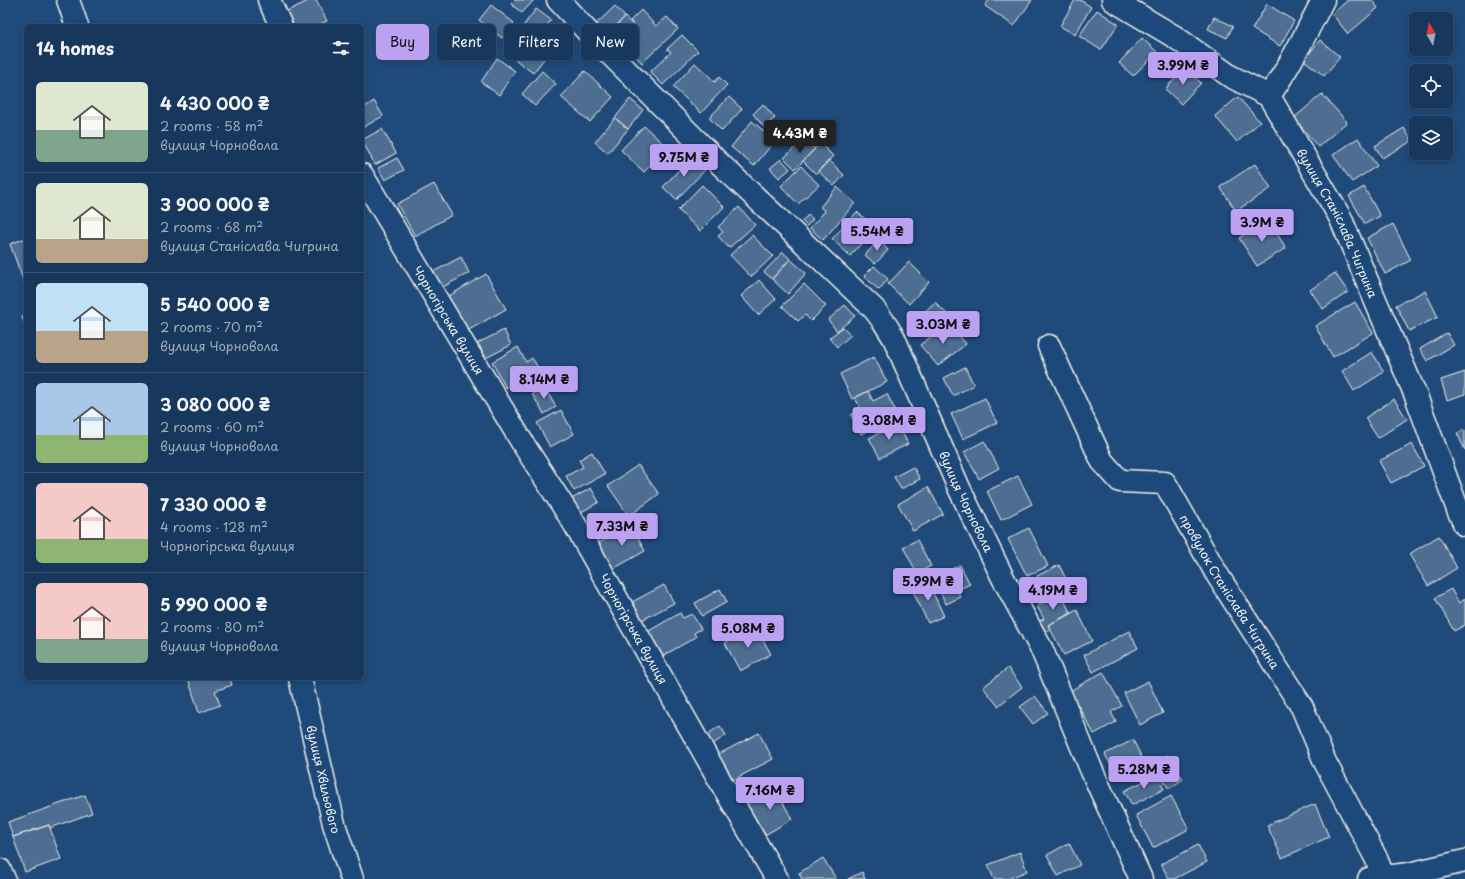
<!DOCTYPE html>
<html lang="en">
<head>
<meta charset="utf-8">
<style>
	body { margin:0; font-family:"Playpen Sans",sans-serif; background:#203f62; color:#f1f3f6; height:100vh; display:flex; flex-direction:column; font-size:15px; white-space:nowrap }
	* { box-sizing:border-box; margin:0 }
	p { font-size:13px; color:#9eacbb }
	.icon { flex:none; width:22px; height:22px; fill:none; stroke:currentColor; stroke-width:2; stroke-linecap:round; stroke-linejoin:round }
	.map { position:relative; flex:1; overflow:hidden }
	.details { position:absolute; left:24px; top:24px; width:340px; height:656px; display:flex; flex-direction:column; background:#17385c; border-radius:6px; box-shadow:0 2px 6px #0003,0 0 0 1px #365272 }
	.details>* { flex:none }
	.top-card { position:absolute; left:376px; top:24px; width:380px; height:36px; display:flex; gap:8px }
	.needle { width:26px; rotate:350deg }
	.buttons { position:absolute; left:1409px; top:12px; display:grid; gap:8px }
	.buttons a { display:grid; place-items:center; width:44px; height:44px; border-radius:6px; background:#17385c; box-shadow:0 2px 6px #0003,0 0 0 1px #365272; font-size:20px }
	.price { position:absolute; translate:-50% -34px; padding:0 9px; border-radius:4px; background:#bca0f2; color:#111; font-size:13px; line-height:26px; filter:drop-shadow(0 1px 2px #0008) }
	.price::after { content:''; position:absolute; left:50%; top:24px; width:12px; height:9px; margin-left:-6px; background:inherit; clip-path:polygon(0 0,100% 0,50% 100%) }
	.price.on { background:#222; color:#fff }
	ul { padding:0; list-style:none }
	li { display:flex; align-items:center; gap:12px; height:100px; padding:0 12px }
	li+li { border-top:1px solid #365272 }
	li span { display:grid; place-items:center; flex:none; width:112px; height:80px; border-radius:6px; color:#555 }
	li>.icon { margin-inline-start:auto }
	span .icon { width:48px; height:48px; fill:#fffc; stroke-width:1 }
	li b { font-size:17px }
	h2 { display:flex; justify-content:space-between; align-items:center; height:48px; padding:0 12px; font-size:17px }
	.pill { padding:0 14px; border-radius:6px; background:#17385c; box-shadow:0 2px 6px #0003,0 0 0 1px #365272; font-size:14px; line-height:36px }
	.pill.on { background:#bca0f2; color:#111 }
	.map>svg:first-child { display:block }
</style>
</head>
<body>
<div class="map">
<svg width="1465" height="879" viewBox="0 0 1465 879">
	<rect width="100%" height="100%" fill="#1f4a7a"/>
	<filter id="ink" filterUnits="userSpaceOnUse"><feTurbulence type="fractalNoise" baseFrequency=".025" numOctaves="2"/><feDisplacementMap in="SourceGraphic" scale="8" xChannelSelector="R" yChannelSelector="G"/><feConvolveMatrix kernelMatrix="1 2 1 2 8 2 1 2 1" color-interpolation-filters="sRGB"/></filter>
	<g filter="url(#ink)">
		<path fill="#4d6e92" stroke="#f4f1e8" d="M310,0H316L327,21L315,26H292L285,12Z
			M515,0H534L522,13L511,4Z
			M989,0H1032L1014,26L985,6Z
			M1075,0H1080L1091,7L1075,35L1060,26Z
			M1348,0H1372L1378,8L1348,34L1332,14Z
			M1267,4L1294,21L1280,46L1252,29Z
			M491,5L514,23L502,38L479,20Z
			M615,6L625,17L605,36L595,25Z
			M536,9L551,20L528,49L514,38Z
			M641,10L656,26L667,17L678,29L642,63L620,40L635,27L630,21Z
			M1097,10L1118,24L1101,50L1079,36Z
			M625,17L635,27L614,46L605,36Z
			M1214,17L1233,26L1227,38L1208,29Z
			M543,29L558,41L533,73L504,51L514,38L528,49Z
			M682,35L698,51L663,85L650,72L671,52L667,49Z
			M1142,38L1157,52L1133,76L1119,63Z
			M1320,40L1340,57L1324,76L1304,60Z
			M497,58L515,71L499,95L481,82Z
			M695,63L715,82L719,77L727,85L701,113L673,87Z
			M1185,68L1201,83L1181,104L1165,89Z
			M542,71L556,84L535,106L522,94Z
			M585,71L613,97L590,122L561,97Z
			M1322,94L1347,122L1318,147L1294,118Z
			M729,97L742,109L722,131L709,118Z
			M1238,97L1260,122L1237,142L1215,116Z
			M630,99L643,110L628,129L615,118Z
			M374,101L383,116L362,128V109Z
			M763,104L775,118L764,127L753,114Z
			M615,118L628,129L608,153L595,142Z
			M752,121L775,141L754,166L731,147Z
			M644,126L667,147L644,172L621,150Z
			M1404,128L1412,141L1382,158L1375,146Z
			M382,129L396,153L375,165L362,140Z
			M804,138L815,149L795,169L784,158Z
			M1358,138L1377,166L1352,182L1333,155Z
			M820,143L833,156L816,174L803,161Z
			M691,157L705,170L676,200L663,187Z
			M397,158L404,170L385,180L378,168Z
			M781,159L790,169L779,178L770,168Z
			M829,160L844,175L834,186L818,171Z
			M1255,164L1271,188L1236,211L1220,187Z
			M801,166L819,185L798,204L781,186Z
			M434,184L452,215L415,236L397,204Z
			M702,185L724,207L700,231L678,210Z
			M837,187L855,203L823,240L810,228L825,211L820,207Z
			M1364,187L1380,216L1365,224L1349,196Z
			M739,207L755,225L729,248L718,236L723,232L718,227Z
			M857,212L876,228L850,256L832,239Z
			M808,215L813,219L807,226L802,221Z
			M1268,220L1286,248L1257,266L1239,238Z
			M1393,224L1411,260L1385,274L1367,238Z
			M752,235L773,256L751,277L730,255Z
			M26,238V288L10,244Z
			M879,240L888,250L875,264L865,255Z
			M783,252L790,259L772,279L764,272Z
			M461,257L469,273L441,288L433,272Z
			M790,259L806,273L788,294L772,279Z
			M909,262L929,282L909,304L888,284Z
			M874,266L888,279L879,290L864,276Z
			M1335,273L1348,292L1323,309L1310,290Z
			M486,274L506,309L467,331L447,297Z
			M759,280L776,299L758,315L741,296Z
			M804,284L826,306L811,321L805,315L798,321L782,306Z
			M1425,291L1438,317L1409,331L1396,305Z
			M935,302L949,316L933,332L919,317Z
			M1355,302L1373,333L1333,357L1315,326Z
			M845,305L855,316L837,331L828,320Z
			M26,315V328L22,317Z
			M949,323L966,344L938,366L920,345Z
			M843,327L851,335L837,347L829,338Z
			M504,330L511,345L486,358L478,343Z
			M1447,333L1454,345L1427,361L1420,349Z
			M518,347L526,362L532,358L539,369L506,388L492,362Z
			M1372,352L1384,372L1354,391L1342,371Z
			M874,357L887,382L852,399L840,374Z
			M965,367L974,385L953,396L944,378Z
			M1465,372V394L1447,400L1441,380Z
			M544,387L556,407L544,414L532,394Z
			M868,391L873,401L887,394L898,416L861,434L851,415L861,409L855,398Z
			M985,398L997,423L963,439L951,414Z
			M1394,399L1407,419L1378,438L1365,418Z
			M561,410L574,434L550,447L537,423Z
			M898,424L908,444L880,458L869,438Z
			M1465,430V450L1457,433Z
			M984,441L999,468L979,479L964,452Z
			M1412,444L1424,466L1391,483L1379,461Z
			M592,452L605,474L574,491L566,476L583,467L579,460Z
			M638,465L659,494L629,516L608,486Z
			M913,467L920,479L901,489L894,477Z
			M1018,476L1032,504L1001,520L987,491Z
			M928,487L943,514L913,531L898,504Z
			M591,488L599,502L576,515L568,501Z
			M631,525L645,551L613,569L599,543Z
			M1029,528L1048,566L1027,576L1008,539Z
			M1439,536L1457,568L1428,586L1409,554Z
			M917,540L931,566L917,573L903,547Z
			M960,565L970,584L957,590L961,597L946,604L933,578Z
			M1059,565L1066,579L1044,590L1037,576Z
			M927,580L944,616L928,623L911,587Z
			M664,585L674,603L642,620L632,602Z
			M720,589L727,602L702,616L695,603Z
			M1451,589L1459,603L1465,599V625L1454,631L1435,598Z
			M1061,594L1071,614L1048,625L1051,629L1045,632L1039,621L1044,619L1037,606Z
			M1077,610L1092,641L1064,655L1048,625Z
			M680,613L683,618L692,614L701,629L694,633L696,637L661,657L647,632Z
			M755,626L771,654L740,671L725,643Z
			M1129,631L1138,648L1093,672L1084,655Z
			M1008,668L1022,687L998,706L983,687Z
			M1103,672L1122,706L1111,712L1116,722L1094,734L1070,691Z
			M188,678H230L232,685L215,691L220,705L199,713Z
			M1148,681L1163,713L1140,725L1124,693Z
			M1035,696L1048,713L1033,724L1020,707Z
			M720,726L726,735L712,745L705,736Z
			M759,733L773,759L731,781L717,755Z
			M1133,740L1145,764L1136,768L1139,775L1130,779L1127,773L1117,778L1105,754Z
			M1168,755L1183,779L1169,789L1153,764Z
			M1157,775L1164,789L1132,805L1124,791Z
			M775,788L792,819L765,835L747,804Z
			M85,795L92,813L50,828L49,825L13,837L8,822Z
			M1171,796L1189,829L1153,848L1136,815Z
			M1315,804L1329,837L1282,858L1267,825Z
			M49,825L61,859L25,872L13,837Z
			M1069,843L1080,865L1058,876L1047,855Z
			M1198,845L1207,862L1174,879H1169L1161,864Z
			M1020,852L1027,871L1008,879H994L988,865Z
			M823,858L836,879H802L799,873Z
			M862,872L865,879H848Z"/>
		<g fill="none" stroke-linecap="round" stroke-linejoin="round">
			<defs>
				<g id="street">
					<path d="M68,0L77,26"/>
					<path d="M269,0L281,26"/>
					<path id="s1" d="M558,0L588,32L718,162L874,309L884,322L894,338L959,488L1003,578L1042,650L1091,769L1141,879"/>
					<path id="s2" d="M1113,0L1175,37L1230,76L1269,96L1340,217L1416,396L1458,510L1465,525"/>
					<path d="M1269,96C1290,66 1306,33 1323,0"/>
					<path id="s3" d="M362,175L525,447L574,523L723,786L777,879"/>
					<path id="s4" d="M1049,346L1102,461L1120,481L1165,483L1218,576L1302,707L1325,762L1376,858L1383,876"/>
					<path id="s5" d="M300,678L334,824L352,879"/>
					<path d="M0,870L4,879"/>
					<path d="M1369,879L1409,874L1465,861"/>
				</g>
			</defs>
			<use href="#street" stroke="#f4f1e8" stroke-width="25"/>
			<use href="#street" stroke="#1f4a7a" stroke-width="22"/>
		</g>
	</g>
	<g text-anchor="middle" dominant-baseline="central" stroke-width="3" stroke-linejoin="round" paint-order="stroke">
		<g font-size="12" fill="#f4f1e8" stroke="#1f4a7a">
			<text stroke="none"><textPath href="#s2" startOffset="328">вулиця Станіслава Чигрина</textPath></text>
			<text stroke="none"><textPath href="#s3" startOffset="169">Чорногірська вулиця</textPath></text>
			<text stroke="none"><textPath href="#s1" startOffset="656">вулиця Чорновола</textPath></text>
			<text stroke="none"><textPath href="#s4" startOffset="325">провулок Станіслава Чигрина</textPath></text>
			<text stroke="none"><textPath href="#s3" startOffset="529">Чорногірська вулиця</textPath></text>
			<text stroke="none"><textPath href="#s5" startOffset="104">вулиця Хвильового</textPath></text>
		</g>
	</g>
</svg>
<div class="buttons">
<a><svg class="needle" viewBox="-14 -14 28 28"><path d="M0-13l5 13h-10z" fill="#e53935"/><path d="M0 13l5-13h-10z" fill="#9eacbb"/></svg></a>
<a><svg class="icon" aria-label="locate" viewBox="0 0 24 24"><circle cx="12" cy="12" r="6"/><path d="M12 2v4M12 18v4M2 12h4M18 12h4"/></svg></a>
<a><svg class="icon" aria-label="layers" viewBox="0 0 24 24"><path d="M12 4l9 5-9 5-9-5zM3 14l9 5 9-5"/></svg></a>
</div>
<b class="price" style="left:1183px;top:86px">3.99M ₴</b>
<b class="price on" style="left:800px;top:154px">4.43M ₴</b>
<b class="price" style="left:684px;top:178px">9.75M ₴</b>
<b class="price" style="left:1262px;top:243px">3.9M ₴</b>
<b class="price" style="left:877px;top:252px">5.54M ₴</b>
<b class="price" style="left:943px;top:345px">3.03M ₴</b>
<b class="price" style="left:544px;top:400px">8.14M ₴</b>
<b class="price" style="left:889px;top:441px">3.08M ₴</b>
<b class="price" style="left:622px;top:547px">7.33M ₴</b>
<b class="price" style="left:928px;top:602px">5.99M ₴</b>
<b class="price" style="left:1053px;top:611px">4.19M ₴</b>
<b class="price" style="left:748px;top:649px">5.08M ₴</b>
<b class="price" style="left:1144px;top:790px">5.28M ₴</b>
<b class="price" style="left:770px;top:811px">7.16M ₴</b>
<div class="top-card">
<a class="pill on">Buy</a>
<a class="pill">Rent</a>
<a class="pill">Filters</a>
<a class="pill">New</a>
</div>
<section class="details">
<h2>14 homes<svg class="icon" aria-label="filters" viewBox="0 0 24 24"><path d="M4 7h16M4 17h16"/><circle cx="9" cy="7" r="2"/><circle cx="15" cy="17" r="2"/></svg></h2>
<ul>
<li><span style="background:linear-gradient(#dfe7d0 60%,#7fa58c 0)"><svg class="icon" aria-label="home" viewBox="0 0 24 24"><path d="M3 11l9-7 9 7M6 9v11h12V9"/></svg></span><div><b>4 430 000 ₴</b><p>2 rooms · 58 m²</p><p>вулиця Чорновола</p></div></li>
<li><span style="background:linear-gradient(#dfe7d0 70%,#b9a48a 0)"><svg class="icon" aria-label="home" viewBox="0 0 24 24"><path d="M3 11l9-7 9 7M6 9v11h12V9"/></svg></span><div><b>3 900 000 ₴</b><p>2 rooms · 68 m²</p><p>вулиця Станіслава Чигрина</p></div></li>
<li><span style="background:linear-gradient(#bfe0f5 60%,#b9a48a 0)"><svg class="icon" aria-label="home" viewBox="0 0 24 24"><path d="M3 11l9-7 9 7M6 9v11h12V9"/></svg></span><div><b>5 540 000 ₴</b><p>2 rooms · 70 m²</p><p>вулиця Чорновола</p></div></li>
<li><span style="background:linear-gradient(#a9c7e8 65%,#8fb573 0)"><svg class="icon" aria-label="home" viewBox="0 0 24 24"><path d="M3 11l9-7 9 7M6 9v11h12V9"/></svg></span><div><b>3 080 000 ₴</b><p>2 rooms · 60 m²</p><p>вулиця Чорновола</p></div></li>
<li><span style="background:linear-gradient(#f6c9c9 70%,#8fb573 0)"><svg class="icon" aria-label="home" viewBox="0 0 24 24"><path d="M3 11l9-7 9 7M6 9v11h12V9"/></svg></span><div><b>7 330 000 ₴</b><p>4 rooms · 128 m²</p><p>Чорногірська вулиця</p></div></li>
<li><span style="background:linear-gradient(#f6c9c9 70%,#7fa58c 0)"><svg class="icon" aria-label="home" viewBox="0 0 24 24"><path d="M3 11l9-7 9 7M6 9v11h12V9"/></svg></span><div><b>5 990 000 ₴</b><p>2 rooms · 80 m²</p><p>вулиця Чорновола</p></div></li>
</ul>
</section>
</div>
</body>
</html>
